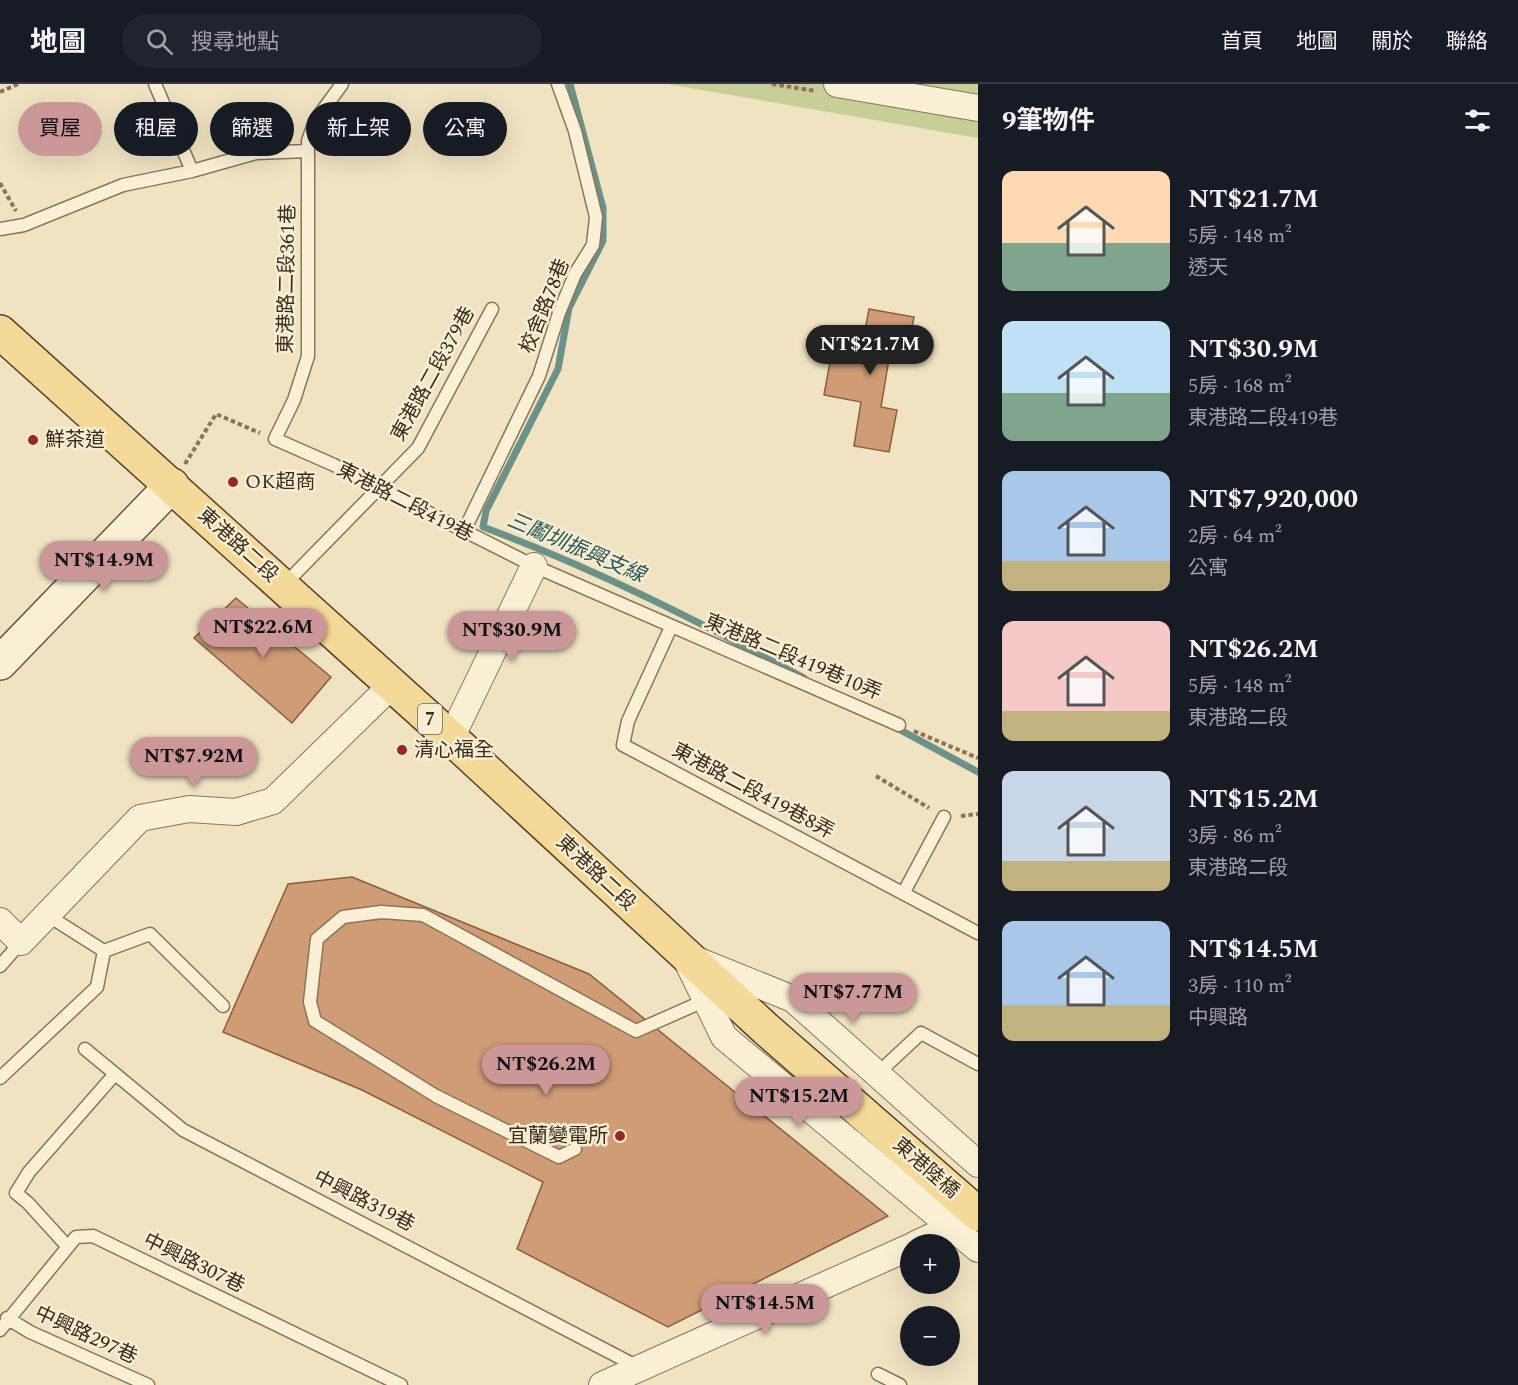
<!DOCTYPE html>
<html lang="zh-TW">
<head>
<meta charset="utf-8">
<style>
	body { margin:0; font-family:Spectral,"Noto Sans TC",serif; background:#20242c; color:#f1f3f6; height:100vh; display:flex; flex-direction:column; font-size:22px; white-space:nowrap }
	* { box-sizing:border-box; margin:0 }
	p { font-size:20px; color:#9ea1a6 }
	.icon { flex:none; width:33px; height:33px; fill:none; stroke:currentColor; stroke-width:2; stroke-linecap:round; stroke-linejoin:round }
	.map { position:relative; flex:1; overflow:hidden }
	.drawer { display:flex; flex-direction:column; background:#171b24; width:540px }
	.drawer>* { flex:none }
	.banner { position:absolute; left:18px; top:18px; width:570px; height:54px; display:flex; gap:12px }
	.buttons { position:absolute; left:900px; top:1150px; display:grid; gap:12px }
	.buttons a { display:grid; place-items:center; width:60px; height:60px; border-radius:50%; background:#171b24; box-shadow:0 6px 24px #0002; font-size:30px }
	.price { position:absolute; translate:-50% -51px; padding:0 14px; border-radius:21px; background:#cb9798; color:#111; font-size:20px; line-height:39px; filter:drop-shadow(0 2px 3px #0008) }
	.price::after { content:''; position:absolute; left:50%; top:36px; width:18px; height:14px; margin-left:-9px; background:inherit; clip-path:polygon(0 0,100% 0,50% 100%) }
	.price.on { background:#222; color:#fff }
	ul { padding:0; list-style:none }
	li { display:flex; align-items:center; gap:18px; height:150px; padding:0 24px }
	li span { display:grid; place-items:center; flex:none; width:168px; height:120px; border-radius:12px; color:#555 }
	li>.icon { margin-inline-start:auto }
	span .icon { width:72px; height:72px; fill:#fffc; stroke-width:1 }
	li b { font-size:26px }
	h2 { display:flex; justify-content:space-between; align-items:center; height:72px; padding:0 24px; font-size:26px }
	.chip { padding:0 21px; border-radius:27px; background:#171b24; box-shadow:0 6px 24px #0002; font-size:21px; line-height:54px }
	.chip.on { background:#cb9798; color:#111 }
	header { display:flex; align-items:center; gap:36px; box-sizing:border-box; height:84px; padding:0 30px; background:#171b24; border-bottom:2px solid #363941 }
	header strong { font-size:28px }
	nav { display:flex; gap:33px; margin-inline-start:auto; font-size:21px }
	.search { width:420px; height:54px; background:#20242c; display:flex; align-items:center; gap:15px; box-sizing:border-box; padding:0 21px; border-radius:33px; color:#9ea1a6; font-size:22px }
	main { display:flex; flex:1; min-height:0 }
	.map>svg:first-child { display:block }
</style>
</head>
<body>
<header>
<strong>地圖</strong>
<div class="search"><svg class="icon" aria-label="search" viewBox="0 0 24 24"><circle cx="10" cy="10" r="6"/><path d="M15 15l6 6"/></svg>搜尋地點</div>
<nav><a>首頁</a><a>地圖</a><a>關於</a><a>聯絡</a></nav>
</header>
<main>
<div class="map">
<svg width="978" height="1301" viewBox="0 0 978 1301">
	<rect width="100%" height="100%" fill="#f0e3c2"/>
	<path fill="#c7ce96" d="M667,0H978V54Z"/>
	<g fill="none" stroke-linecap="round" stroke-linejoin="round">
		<path stroke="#6b9188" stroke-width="7" d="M570,0L603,124V157L569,224L558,285L486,427L483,443C594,484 700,538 804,594
			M893,642L978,688"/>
	</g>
	<path fill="#cf9c76" stroke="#8b5d3d" stroke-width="1.5" d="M869,225L914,233L907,272L890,269L881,323L897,326L889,368L854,362L861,318L824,311L832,267L840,268L842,259L862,262Z
		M236,514L331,593L292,639L194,554Z
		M352,793L589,890L888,1132L668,1243L517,1165L543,1098L362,1006L223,948L288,800Z"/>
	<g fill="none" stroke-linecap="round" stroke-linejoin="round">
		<defs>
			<path id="service" d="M155,0L192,87
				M342,0L315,37L308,57V272L294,316L275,355L334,381L534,482L899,641
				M0,145L24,141L123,101L192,87L256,69L308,67
				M463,449L539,292L559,229L575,190L593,161L596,133L575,47L558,0
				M284,501L418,364L492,225
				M671,543L628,637L623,661L978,849
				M904,808L944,733
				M47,831L104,867L150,850L223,922
				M0,882L21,858
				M85,965L183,1046L638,1283
				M877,990L921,949L978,980
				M0,994L97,903L104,867
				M575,1065L559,1073L436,1012L315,937L310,918L317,855L343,833L381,828L423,831L636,947L706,916
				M68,1163L28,1119L16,1109L29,1088L115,990
				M7,1234L30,1248L148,1301
				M0,1246L76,1153L93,1152L401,1301
				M878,1290L900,1301"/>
			<path id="minor" d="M837,0L978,24
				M451,654L534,482
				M0,837L21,858L140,734L189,725L236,728L273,717L392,601
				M687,877L724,953L978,1165
				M699,877L793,915L978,1080
				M914,1161L965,1137
				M602,1301L910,1163"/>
			<path id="secondary" d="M0,579L172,401"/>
			<path id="primary" d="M0,248L451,654L766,945L978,1130"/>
		</defs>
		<use href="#service" stroke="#8b7458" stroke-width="15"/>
		<use href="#minor" stroke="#8b7458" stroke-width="28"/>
		<use href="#secondary" stroke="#6c543c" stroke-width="36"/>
		<use href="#primary" stroke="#58412d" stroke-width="36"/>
		<path stroke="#8b7458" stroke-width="4" stroke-dasharray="4.5 3" stroke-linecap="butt" d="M772,0L816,7
			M0,8L18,0
			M0,99L16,127
			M185,380L216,330L260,349
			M914,647L978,674
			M876,692L929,724
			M961,732L978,730"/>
		<use href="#service" stroke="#faf0d6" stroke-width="12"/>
		<use href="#minor" stroke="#faf0d6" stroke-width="26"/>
		<use href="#secondary" stroke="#faf0d6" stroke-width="33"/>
		<use href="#primary" stroke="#f5d998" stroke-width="33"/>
	</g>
	<g fill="#9c2626" stroke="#f7edd2" stroke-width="2">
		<circle cx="33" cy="356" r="6"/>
		<circle cx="233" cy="398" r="6"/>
		<circle cx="402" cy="666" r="6"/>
		<circle cx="620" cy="1052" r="6"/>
	</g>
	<g text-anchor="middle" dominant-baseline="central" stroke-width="5" stroke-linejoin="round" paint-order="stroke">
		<rect fill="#f7edd2" stroke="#736553" stroke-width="1.5" x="418" y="620" width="24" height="30" rx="4.5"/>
		<g font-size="18" font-weight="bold" fill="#3a2b1d">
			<text x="430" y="635">7</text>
		</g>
		<g font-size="20" fill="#3a2b1d" stroke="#f7edd2">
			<text transform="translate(287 195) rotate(-89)">東港路二段361巷</text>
			<text transform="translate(545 222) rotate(-68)">校舍路78巷</text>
			<text transform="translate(433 290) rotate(-61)">東港路二段379巷</text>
			<text transform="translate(405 418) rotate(27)">東港路二段419巷</text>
			<text transform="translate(238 461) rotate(42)">東港路二段</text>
			<text transform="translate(793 573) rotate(23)">東港路二段419巷10弄</text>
			<text transform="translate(753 707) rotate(28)">東港路二段419巷8弄</text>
			<text transform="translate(596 789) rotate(43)">東港路二段</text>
			<text transform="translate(926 1084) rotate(41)">東港陸橋</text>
			<text transform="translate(364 1117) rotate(27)">中興路319巷</text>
			<text transform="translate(194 1179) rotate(26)">中興路307巷</text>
			<text transform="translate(86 1251) rotate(25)">中興路297巷</text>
		</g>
		<g font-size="20" fill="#3a2b1d" stroke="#f7edd2" text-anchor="start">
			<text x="45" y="356">鮮茶道</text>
			<text x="245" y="398">OK超商</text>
			<text x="414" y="666">清心福全</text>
			<text x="608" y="1052" text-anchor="end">宜蘭變電所</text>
		</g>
		<g font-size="21" font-style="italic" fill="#2c5a58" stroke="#f7edd2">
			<text transform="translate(576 464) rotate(23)">三鬮圳振興支線</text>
		</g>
	</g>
</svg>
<div class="buttons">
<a>+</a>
<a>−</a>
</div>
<b class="price on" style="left:870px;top:292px">NT$21.7M</b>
<b class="price" style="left:104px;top:508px">NT$14.9M</b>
<b class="price" style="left:263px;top:575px">NT$22.6M</b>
<b class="price" style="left:512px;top:578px">NT$30.9M</b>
<b class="price" style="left:194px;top:704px">NT$7.92M</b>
<b class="price" style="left:853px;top:940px">NT$7.77M</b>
<b class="price" style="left:546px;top:1012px">NT$26.2M</b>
<b class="price" style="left:799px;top:1044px">NT$15.2M</b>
<b class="price" style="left:765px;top:1251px">NT$14.5M</b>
<div class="banner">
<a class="chip on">買屋</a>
<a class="chip">租屋</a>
<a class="chip">篩選</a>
<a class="chip">新上架</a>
<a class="chip">公寓</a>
</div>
</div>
<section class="drawer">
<h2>9筆物件<svg class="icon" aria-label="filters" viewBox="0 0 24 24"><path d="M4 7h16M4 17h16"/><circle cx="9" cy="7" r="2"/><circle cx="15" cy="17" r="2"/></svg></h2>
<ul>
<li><span style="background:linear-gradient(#ffd9b3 60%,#7fa58c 0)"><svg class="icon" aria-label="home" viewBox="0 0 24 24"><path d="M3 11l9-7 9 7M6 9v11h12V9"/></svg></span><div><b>NT$21.7M</b><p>5房 · 148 m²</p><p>透天</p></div></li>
<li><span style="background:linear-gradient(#bfe0f5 60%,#7fa58c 0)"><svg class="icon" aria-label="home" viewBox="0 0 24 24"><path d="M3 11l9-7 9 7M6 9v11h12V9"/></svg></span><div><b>NT$30.9M</b><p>5房 · 168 m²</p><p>東港路二段419巷</p></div></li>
<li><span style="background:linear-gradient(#a9c7e8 75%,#c2b280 0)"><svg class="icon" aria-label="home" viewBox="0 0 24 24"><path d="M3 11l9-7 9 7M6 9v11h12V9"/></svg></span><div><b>NT$7,920,000</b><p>2房 · 64 m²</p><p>公寓</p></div></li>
<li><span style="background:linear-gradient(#f6c9c9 75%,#c2b280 0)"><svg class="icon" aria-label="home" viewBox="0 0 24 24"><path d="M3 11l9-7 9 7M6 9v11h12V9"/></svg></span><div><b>NT$26.2M</b><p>5房 · 148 m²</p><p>東港路二段</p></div></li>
<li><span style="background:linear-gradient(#c9d6e8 75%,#c2b280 0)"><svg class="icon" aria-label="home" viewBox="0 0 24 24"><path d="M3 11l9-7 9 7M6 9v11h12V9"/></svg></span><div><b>NT$15.2M</b><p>3房 · 86 m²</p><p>東港路二段</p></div></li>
<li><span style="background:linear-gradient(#a9c7e8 70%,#c2b280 0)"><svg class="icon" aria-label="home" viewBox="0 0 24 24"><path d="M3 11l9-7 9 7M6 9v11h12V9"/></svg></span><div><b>NT$14.5M</b><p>3房 · 110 m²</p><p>中興路</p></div></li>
</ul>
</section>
</main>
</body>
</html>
